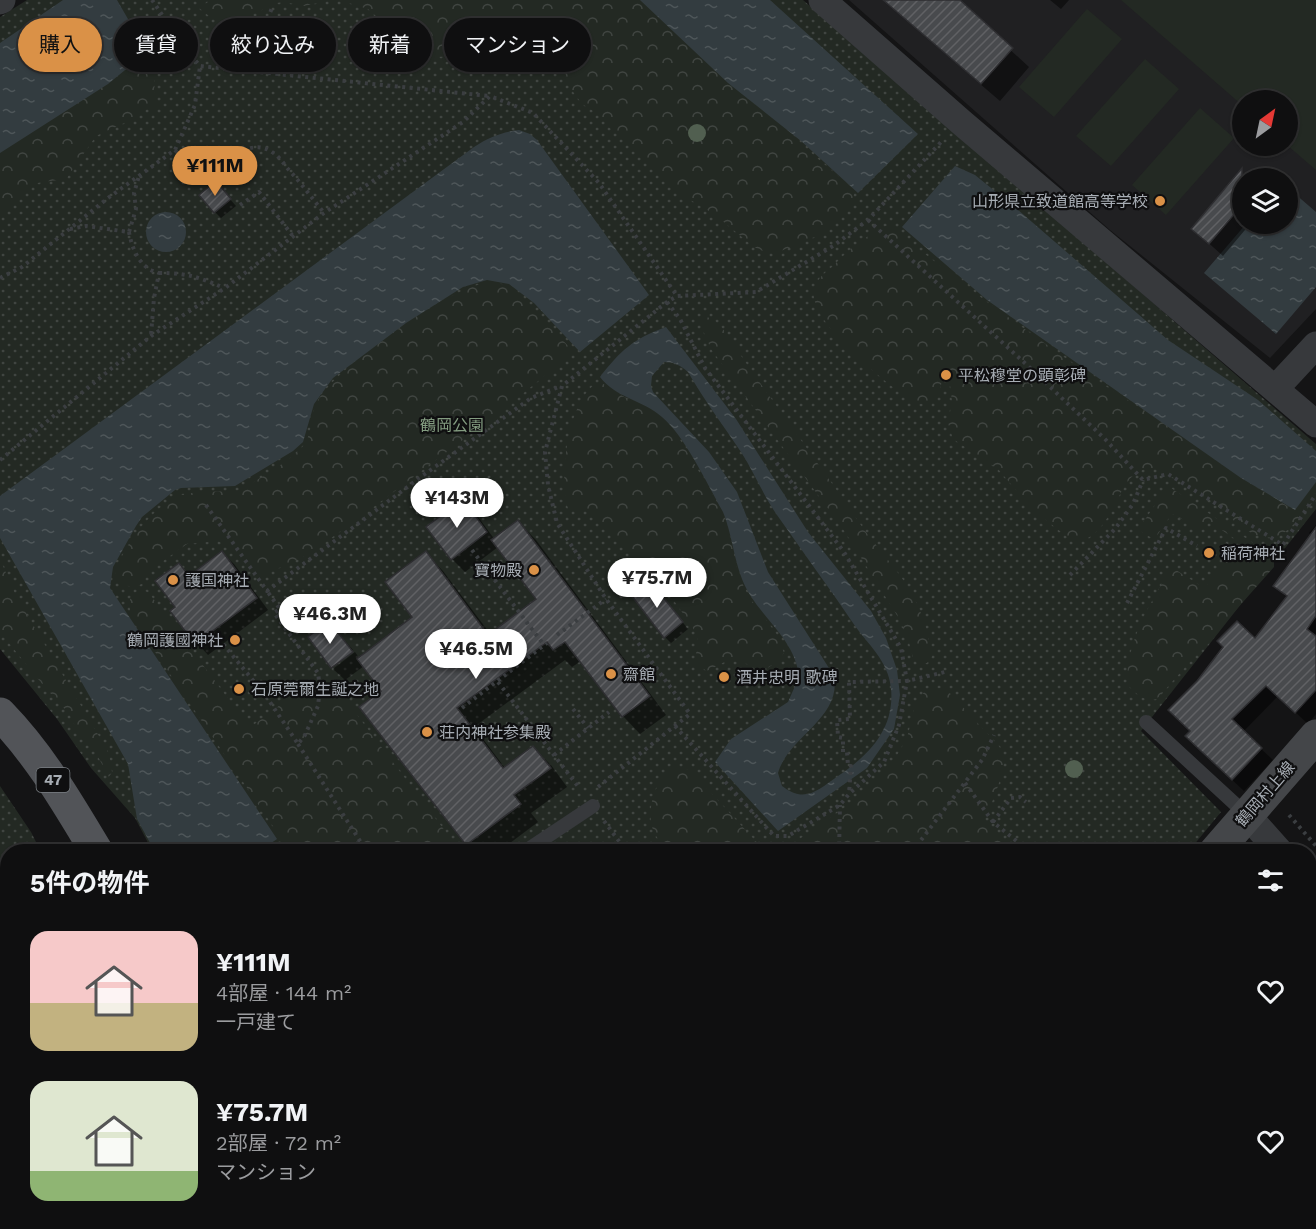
<!DOCTYPE html>
<html lang="ja">
<head>
<meta charset="utf-8">
<style>
	body { margin:0; font-family:"Work Sans","Noto Sans JP",sans-serif; background:#181819; color:#f1f3f6; height:100vh; display:flex; flex-direction:column; font-size:22px; white-space:nowrap }
	* { box-sizing:border-box; margin:0 }
	p { font-size:20px; color:#9b9c9f }
	.icon { flex:none; width:33px; height:33px; fill:none; stroke:currentColor; stroke-width:2; stroke-linecap:round; stroke-linejoin:round }
	.map { position:relative; flex:1; overflow:hidden }
	.side { position:absolute; left:0px; top:844px; width:1317px; height:386px; display:flex; flex-direction:column; background:#0f0f10; border-radius:24px 24px 0 0; box-shadow:0 2px 4px #0004,0 0 0 2px #2f2f30 }
	.side>* { flex:none }
	.guide { position:absolute; left:18px; top:18px; width:600px; height:54px; display:flex; gap:12px }
	.needle { width:39px; rotate:33deg }
	.tools { position:absolute; left:1232px; top:90px; display:grid; gap:12px }
	.tools a { display:grid; place-items:center; width:66px; height:66px; border-radius:50%; background:#0f0f10; box-shadow:0 2px 4px #0004,0 0 0 2px #2f2f30; font-size:30px }
	.price { position:absolute; translate:-50% -51px; padding:0 14px; border-radius:21px; background:#fff; color:#222; font-size:20px; line-height:39px; filter:drop-shadow(0 2px 3px #0008) }
	.price::after { content:''; position:absolute; left:50%; top:36px; width:18px; height:14px; margin-left:-9px; background:inherit; clip-path:polygon(0 0,100% 0,50% 100%) }
	.price.current { background:#da9147; color:#111 }
	ul { padding:0; list-style:none }
	li { display:flex; align-items:center; gap:18px; height:150px; padding:0 30px }
	li span { display:grid; place-items:center; flex:none; width:168px; height:120px; border-radius:18px; color:#555 }
	li>.icon { margin-inline-start:auto }
	span .icon { width:72px; height:72px; fill:#fffc; stroke-width:1 }
	li b { font-size:26px }
	h2 { display:flex; justify-content:space-between; align-items:center; height:72px; padding:0 30px; font-size:26px }
	.tag { padding:0 21px; border-radius:27px; background:#0f0f10; box-shadow:0 2px 4px #0004,0 0 0 2px #2f2f30; font-size:21px; line-height:54px }
	.tag.current { background:#da9147; color:#111 }
	.map>svg:first-child { display:block }
</style>
</head>
<body>
<div class="map">
<svg width="1316" height="1229" viewBox="0 0 1316 1229">
	<defs>
		<pattern id="green-dots" width="8" height="8" patternUnits="userSpaceOnUse" patternTransform="scale(1.5)"><rect width="8" height="8" fill="#232923"/><path d="M2 2h.1M6 6h.1" fill="none" stroke="#404541" stroke-width="1.8" stroke-linecap="round"/></pattern>
		<pattern id="forest-crowns" width="20" height="18" patternUnits="userSpaceOnUse" patternTransform="scale(1.5)"><rect width="20" height="18" fill="#232923"/><path d="M2 6a3 3 0 1 1 6 0M12 15a3 3 0 1 1 6 0" fill="none" stroke="#404541"/></pattern>
		<pattern id="water-ripples" width="26" height="14" patternUnits="userSpaceOnUse" patternTransform="scale(1.5)"><rect width="26" height="14" fill="#333c40"/><path d="M2 4q2-2 4 0t4 0M15 11q2-2 4 0t4 0" fill="none" stroke="#4e5659"/></pattern>
		<pattern id="building-hatch" width="6" height="6" patternUnits="userSpaceOnUse" patternTransform="scale(1.5)"><rect width="6" height="6" fill="#484a4d"/><path d="M-1 1l2-2M0 6l6-6M5 7l2-2" fill="none" stroke="#606164"/></pattern>
	</defs>
	<rect width="100%" height="100%" fill="#141415"/>
	<path fill="#202022" fill-rule="evenodd" d="M849,0H1316V309L1270,358L1110,230ZM1242,100H1287V146H1242ZM1242,178H1287V224H1242Z"/>
	<path fill="url(#green-dots)" d="M27,0H803L1316,444V509L1141,731L1221,812L1188,852H153L135,818L91,768L57,719L0,649V17Z
		M0,786L31,832L41,852H8L7,982L0,971Z
		M175,1223H234L237,1229H177Z
		M374,1223H851L844,1229H379Z"/>
	<path fill="url(#forest-crowns)" d="M211,0H332L304,6L284,2L269,4L261,11L236,20L209,16L199,8Z
		M339,0H639C708,65 778,125 850,186L855,191L850,206L817,236L781,251L765,252L754,247L714,214L677,192L656,168L610,128L600,115L582,104L549,59L521,45L505,44L451,56L438,57L417,54L396,40L386,25L368,9Z
		M149,48H157L162,52C153,76 153,82 157,107L147,109L131,120L96,136L66,179C51,182 32,180 21,192C13,201 9,210 0,218V151Z
		M886,226L896,229L911,247L925,254L987,302L1096,380L1164,423L1241,478L1289,507L1316,475V499C1305,510 1294,528 1280,535C1254,547 1229,514 1210,500C1198,491 1184,483 1170,476C1166,474 1159,469 1154,469C1115,464 1120,534 1075,543L1032,509L998,469L953,439L948,423L952,401L950,385L947,381H942L939,393L931,403L915,404C890,385 807,323 814,289C817,277 827,272 835,264C849,249 868,234 886,226Z
		M489,282L507,285L521,296L570,348V355L509,405L363,515L309,554L262,576L248,568L230,547L218,541L187,544L156,566L147,575L142,584L134,587L123,585L115,573C123,546 156,501 185,494C201,491 220,492 236,491L243,489C259,478 292,460 303,446C313,434 310,416 317,402C337,366 448,288 489,282Z
		M707,317L714,320L723,329C766,394 814,456 858,521C879,552 910,580 922,616C927,628 929,643 932,656L927,663L918,664L913,658L908,638L898,617L845,532L711,349L701,326L702,319Z
		M600,382L626,398L642,403L655,411L673,428L723,512L727,523L739,577L749,597L778,636L784,653C758,685 756,659 729,661C722,662 714,668 707,671L697,665C694,654 699,645 697,634L666,589L592,512C584,509 575,512 568,509C558,481 568,393 600,382Z
		M1168,486L1274,557V567L1157,699C1144,702 1136,694 1127,684C1126,643 1149,605 1170,570H1176L1201,586L1207,585L1236,543L1235,539L1210,522L1206,523L1202,530H1199L1174,514L1171,515L1156,537L1152,538L1140,531V527Z
		M0,559L16,596L109,753L112,772L109,777L96,753L73,723L70,715L43,685L0,632Z
		M143,590L149,593L247,724L252,726L319,676L329,678L461,852H267L278,845L281,838L132,618C128,604 127,592 143,590Z
		M933,688L946,689L998,745C1000,748 1003,751 1003,754C1007,769 991,805 985,819L989,829L1019,852H668C663,845 657,839 654,832C647,818 651,792 662,780C666,775 672,771 677,767L690,770L763,849L775,851L788,847L857,799L888,771L907,738L916,702L925,691Z"/>
	<path fill="#232923" d="M1121,0H1316V170L1287,145V100H1242V105Z
		M1087,9L1122,39L1054,117L1019,87Z
		M1145,59L1179,89L1111,166L1076,136Z
		M1200,108L1234,138L1166,215L1132,185Z"/>
	<path fill="url(#water-ripples)" fill-rule="evenodd" d="M63,0H117L147,52L108,84L0,153V43Z
		M640,0H770L918,134L858,193L801,141L728,83Z
		M519,130L530,134L537,140L649,295L580,352L534,303L509,284L487,280L463,287L406,323L333,378L314,404L303,442L293,451L235,486L181,488L175,490L142,517L136,526L113,567L110,588L277,839L258,852H155L137,819L128,764L0,538V496L474,147C489,137 502,132 519,130Z
		M955,166L975,175L1017,209L1168,340L1258,400L1316,451V482L1295,510L1241,478L987,300L902,227Z
		M1287,187L1316,212V287L1276,334L1204,273L1246,224H1287Z
		M146 232a20 20 0 1 1 40 0a20 20 0 1 1-40 0Z
		M666,327L736,419L808,532L871,611L886,638L897,670L900,695L894,729L867,768L778,831L715,762L731,739L788,702L799,677C796,643 767,622 750,595C734,569 734,539 723,512C708,485 684,435 662,417C643,400 616,398 600,377C621,350 633,339 666,327ZM664,362C674,362 680,365 688,372C704,400 723,425 741,452C754,472 763,495 777,515C802,551 828,586 853,623C868,645 888,660 891,688C895,729 869,755 838,776C818,790 805,804 782,786L778,773C788,737 842,718 834,676L768,572L737,492L709,452L653,392L651,386L652,376Z
		M380,1223H545L534,1229H385Z"/>
	<path fill="#0007" d="M882,0H956L1029,67L1000,101Z
		M1050,0H1069L1061,9Z
		M1242,183V224H1250L1223,256L1193,229Z
		M222,190L236,206L221,218L215,212Z
		M463,501L476,514L495,540L518,522L536,540L666,715L640,734L623,716L581,661L572,667L565,660L474,727L505,768L533,748L551,765L567,787L531,813L538,822L498,852H475L467,844L361,708L383,691L364,666L345,680L333,669L355,652L360,659L414,618L426,554L443,571L491,635L538,600L498,547L465,572L452,559Z
		M1316,525V714L1308,724L1278,696L1243,732L1273,760L1244,791L1198,748L1256,641L1287,598L1275,585L1312,536L1309,533Z
		M222,553L234,564L268,610L208,655L197,643L177,608L179,565L190,576Z
		M656,589L688,629L671,643L665,637Z
		M329,623L353,650L332,666Z
		M1310,937L1316,945V992L1310,998Z
		M1316,1058V1070L1310,1063Z
		M1316,1128V1229H1287L1292,1222H1310V1134Z
		M0,1134L8,1140V1222H99L107,1229H0Z
		M1033,1222H1138L1143,1229H1038Z"/>
	<path fill="url(#building-hatch)" stroke="#2e2e31" stroke-width="1.5" d="M883,0H960L1013,48L981,84Z
		M1242,168V205L1209,244L1191,229Z
		M216,181L231,199L214,213L199,195Z
		M463,499L487,532L451,560L426,527Z
		M518,520L650,696L622,717L565,642L553,650L547,642L457,708L503,768L533,746L551,768L514,795L521,804L466,845L359,707L381,691L357,659L412,617L385,582L426,551L488,635L536,599L491,540Z
		M1316,527V616L1307,629L1316,636V690L1295,713L1266,686L1232,719L1262,748L1232,780L1185,736L1190,731L1168,710L1197,681L1223,647L1217,641L1237,621L1255,638L1287,596L1273,586Z
		M222,551L257,598L195,644L170,611L175,607L155,581L179,563L189,576Z
		M650,581L683,622L664,638L632,596Z
		M329,621L353,652L331,668L308,637Z"/>
	<g fill="none" stroke-linecap="round" stroke-linejoin="round">
		<path stroke="#3b3e41" stroke-width="4" stroke-dasharray="3 4.5" stroke-linecap="butt" d="M152,0L183,46L200,66L489,96
			M262,33L272,8
			M175,150L191,169
			M218,167C232,156 253,139 272,152C278,155 284,164 288,169C301,183 312,198 324,213
			M240,205L259,192L292,235
			M868,220L1028,366L1105,439L1143,480L1168,474L1283,545L1316,494
			M70,229L86,226L129,232L136,209L134,193L139,176
			M129,232C132,249 140,269 159,273L154,298L151,335
			M159,273C187,273 199,277 224,288
			M0,278L22,267L108,198L175,150L195,105L200,66
			M667,302L680,319L705,368L844,552L901,648L907,681L945,672
			M0,460L151,336L225,288L324,213L463,122L490,96L533,113L599,183L677,296
			M206,505L267,591L425,474L531,398L561,386
			M472,550L544,645
			M1070,575L1115,529L1133,504L1143,480
			M1127,603L1166,528L1197,546
			M557,635L606,599
			M223,644L266,696L298,744L305,735L318,706L320,688L318,673L274,613L280,609L267,591
			M498,682L580,789
			M462,708L547,643
			M573,709L588,728
			M675,726L774,836H788L840,805L849,794L884,762L899,725L907,681L849,682L850,719L837,720L838,737L843,738V752H847L848,766H851L849,794
			M298,744L367,852
			M554,755L609,712
			M965,783L993,822L1030,852
			M598,787L690,714L606,599L557,523L548,485L545,452L562,386L667,302L677,296L756,292L833,246L868,220L941,142
			M1289,815L1316,846
			M604,821L627,852
			M993,822L1011,798L1020,797L1026,802
			M358,852V839
			M839,852L840,805
			M912,852L982,760L994,735
			M0,990L8,1000
			M163,1222L167,1229
			M170,1229L183,1222
			M602,1229L610,1222"/>
		<path stroke="#37393c" stroke-width="14" d="M1146,722L1247,815
			M524,852L593,806"/>
		<path stroke="#37393c" stroke-width="27" d="M822,0L961,122L1316,424
			M0,1L2,0
			M1275,389L1316,345
			M1247,815L1280,852
			M1310,885L1316,893"/>
		<path stroke="#444649" stroke-width="33" d="M1215,852L1316,736
			M891,1229L898,1222"/>
		<path stroke="#525458" stroke-width="33" d="M0,714C40,755 68,804 97,852
			M317,1222L321,1229"/>
	</g>
	<g fill="#515f50">
		<circle cx="697" cy="133" r="9"/>
		<circle cx="1074" cy="769" r="9"/>
	</g>
	<g fill="#da9147" stroke="#0f0f10" stroke-width="2">
		<circle cx="1160" cy="201" r="6"/>
		<circle cx="946" cy="375" r="6"/>
		<circle cx="1209" cy="553" r="6"/>
		<circle cx="534" cy="570" r="6"/>
		<circle cx="173" cy="580" r="6"/>
		<circle cx="235" cy="640" r="6"/>
		<circle cx="611" cy="674" r="6"/>
		<circle cx="724" cy="677" r="6"/>
		<circle cx="239" cy="689" r="6"/>
		<circle cx="427" cy="732" r="6"/>
	</g>
	<g text-anchor="middle" dominant-baseline="central" stroke-width="4.5" stroke-linejoin="round" paint-order="stroke">
		<rect fill="#0f0f10" stroke="#797e83" stroke-width="1.5" x="36.5" y="768" width="33" height="24" rx="4.5"/>
		<g font-size="15" font-weight="bold" fill="#a7adb4">
			<text x="53" y="780">47</text>
		</g>
		<g font-size="16" fill="#a7adb4" stroke="#0f0f10" text-anchor="start">
			<text x="1148" y="201" text-anchor="end">山形県立致道館高等学校</text>
			<text x="958" y="375">平松穆堂の顕彰碑</text>
			<text x="1221" y="553">稲荷神社</text>
			<text x="522" y="570" text-anchor="end">寶物殿</text>
			<text x="185" y="580">護国神社</text>
			<text x="223" y="640" text-anchor="end">鶴岡護國神社</text>
			<text x="623" y="674">齋館</text>
			<text x="736" y="677">酒井忠明 歌碑</text>
			<text x="251" y="689">石原莞爾生誕之地</text>
			<text x="439" y="732">荘内神社参集殿</text>
		</g>
		<g font-size="16" fill="#839c80" stroke="#0f0f10">
			<text x="452" y="425">鶴岡公園</text>
		</g>
		<g font-size="16" fill="#a7adb4" stroke="#0f0f10">
			<text transform="translate(1265 794) rotate(-49)">鶴岡村上線</text>
		</g>
	</g>
</svg>
<div class="tools">
<a><svg class="needle" viewBox="-14 -14 28 28"><path d="M0-13l5 13h-10z" fill="#e53935"/><path d="M0 13l5-13h-10z" fill="#9b9c9f"/></svg></a>
<a><svg class="icon" aria-label="layers" viewBox="0 0 24 24"><path d="M12 4l9 5-9 5-9-5zM3 14l9 5 9-5"/></svg></a>
</div>
<b class="price current" style="left:215px;top:197px">¥111M</b>
<b class="price" style="left:457px;top:529px">¥143M</b>
<b class="price" style="left:657px;top:609px">¥75.7M</b>
<b class="price" style="left:330px;top:645px">¥46.3M</b>
<b class="price" style="left:476px;top:680px">¥46.5M</b>
<div class="guide">
<a class="tag current">購入</a>
<a class="tag">賃貸</a>
<a class="tag">絞り込み</a>
<a class="tag">新着</a>
<a class="tag">マンション</a>
</div>
<section class="side">
<h2>5件の物件<svg class="icon" aria-label="filters" viewBox="0 0 24 24"><path d="M4 7h16M4 17h16"/><circle cx="9" cy="7" r="2"/><circle cx="15" cy="17" r="2"/></svg></h2>
<ul>
<li><span style="background:linear-gradient(#f6c9c9 60%,#c2b280 0)"><svg class="icon" aria-label="home" viewBox="0 0 24 24"><path d="M3 11l9-7 9 7M6 9v11h12V9"/></svg></span><div><b>¥111M</b><p>4部屋 · 144 m²</p><p>一戸建て</p></div><svg class="icon" aria-label="heart" viewBox="0 0 24 24"><path d="M12 20l-8-8c-3-5 5-10 8-4 3-6 11-1 8 4z"/></svg></li>
<li><span style="background:linear-gradient(#dfe7d0 75%,#8fb573 0)"><svg class="icon" aria-label="home" viewBox="0 0 24 24"><path d="M3 11l9-7 9 7M6 9v11h12V9"/></svg></span><div><b>¥75.7M</b><p>2部屋 · 72 m²</p><p>マンション</p></div><svg class="icon" aria-label="heart" viewBox="0 0 24 24"><path d="M12 20l-8-8c-3-5 5-10 8-4 3-6 11-1 8 4z"/></svg></li>
</ul>
</section>
</div>
</body>
</html>
